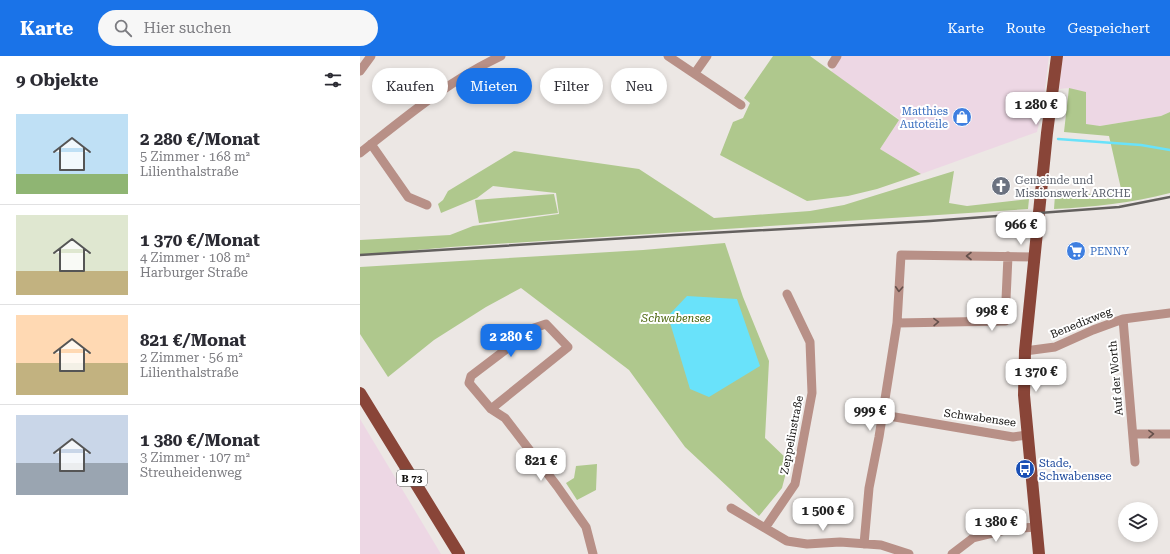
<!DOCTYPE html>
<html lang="de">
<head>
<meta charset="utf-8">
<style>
	body { margin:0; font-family:"Roboto Serif",serif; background:#f7f7f7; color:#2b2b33; height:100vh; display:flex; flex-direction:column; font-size:15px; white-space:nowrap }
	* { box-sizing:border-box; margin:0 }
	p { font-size:13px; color:#7c7c81 }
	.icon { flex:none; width:22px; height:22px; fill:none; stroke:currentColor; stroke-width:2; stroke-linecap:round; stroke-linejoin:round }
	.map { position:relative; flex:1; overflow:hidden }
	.details { display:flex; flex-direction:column; background:#fff; width:360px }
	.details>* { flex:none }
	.top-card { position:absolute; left:12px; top:12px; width:380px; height:36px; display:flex; gap:8px }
	.fabs { position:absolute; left:758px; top:446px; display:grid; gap:8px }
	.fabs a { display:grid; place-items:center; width:40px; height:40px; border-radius:50%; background:#fff; box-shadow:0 2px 6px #0003; font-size:20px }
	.price { position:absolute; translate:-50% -34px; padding:0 9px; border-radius:8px; background:#fff; color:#222; font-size:13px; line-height:26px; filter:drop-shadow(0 1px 2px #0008) }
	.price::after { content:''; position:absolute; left:50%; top:24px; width:12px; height:9px; margin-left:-6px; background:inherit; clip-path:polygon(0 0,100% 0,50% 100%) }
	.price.on { background:#1a73e8; color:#fff }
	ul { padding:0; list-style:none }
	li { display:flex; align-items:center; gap:12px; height:100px; padding:0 16px }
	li+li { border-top:1px solid #e1e1e2 }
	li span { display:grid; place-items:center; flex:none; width:112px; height:80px; border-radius:0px; color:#555 }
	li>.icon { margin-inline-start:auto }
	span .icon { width:48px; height:48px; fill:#fffc; stroke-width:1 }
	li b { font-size:17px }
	h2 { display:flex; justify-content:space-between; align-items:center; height:48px; padding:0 16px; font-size:17px }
	.pill { padding:0 14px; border-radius:18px; background:#fff; box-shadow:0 2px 6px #0003; font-size:14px; line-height:36px }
	.pill.on { background:#1a73e8; color:#fff }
	header { display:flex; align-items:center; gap:24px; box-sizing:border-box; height:56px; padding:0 20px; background:#1a73e8; color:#fff }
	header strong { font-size:19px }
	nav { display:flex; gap:22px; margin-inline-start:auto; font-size:14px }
	.search { width:280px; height:36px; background:#f7f7f7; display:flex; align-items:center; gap:10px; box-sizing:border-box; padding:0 14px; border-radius:22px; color:#7c7c81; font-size:15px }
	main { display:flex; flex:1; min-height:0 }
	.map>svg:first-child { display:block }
</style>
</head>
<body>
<header>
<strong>Karte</strong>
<div class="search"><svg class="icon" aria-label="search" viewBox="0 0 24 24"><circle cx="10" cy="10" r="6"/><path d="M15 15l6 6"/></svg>Hier suchen</div>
<nav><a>Karte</a><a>Route</a><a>Gespeichert</a></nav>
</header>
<main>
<section class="details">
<h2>9 Objekte<svg class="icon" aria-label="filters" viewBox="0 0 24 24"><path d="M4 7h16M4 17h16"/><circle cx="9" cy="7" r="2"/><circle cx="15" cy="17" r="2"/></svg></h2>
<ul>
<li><span style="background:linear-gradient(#bfe0f5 75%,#8fb573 0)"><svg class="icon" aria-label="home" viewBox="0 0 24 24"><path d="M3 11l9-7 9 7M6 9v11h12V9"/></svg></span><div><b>2 280 €/Monat</b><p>5 Zimmer · 168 m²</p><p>Lilienthalstraße</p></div></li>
<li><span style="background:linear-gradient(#dfe7d0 70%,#c2b280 0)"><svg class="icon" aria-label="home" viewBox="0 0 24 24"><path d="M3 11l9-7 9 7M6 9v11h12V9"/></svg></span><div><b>1 370 €/Monat</b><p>4 Zimmer · 108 m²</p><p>Harburger Straße</p></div></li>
<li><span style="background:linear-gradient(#ffd9b3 60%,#c2b280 0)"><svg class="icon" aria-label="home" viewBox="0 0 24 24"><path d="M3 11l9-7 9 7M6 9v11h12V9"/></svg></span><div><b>821 €/Monat</b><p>2 Zimmer · 56 m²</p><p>Lilienthalstraße</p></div></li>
<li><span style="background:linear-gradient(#c9d6e8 60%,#9aa5b1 0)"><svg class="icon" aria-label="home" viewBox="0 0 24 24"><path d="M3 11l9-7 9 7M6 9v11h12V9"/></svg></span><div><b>1 380 €/Monat</b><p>3 Zimmer · 107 m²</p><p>Streuheidenweg</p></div></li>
</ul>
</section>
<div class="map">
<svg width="810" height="498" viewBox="0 0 810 498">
	<rect width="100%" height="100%" fill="#ece7e4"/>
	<path fill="#edd7e4" d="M482,0H689L683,49L677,76L561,118L520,93L539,63L471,16Z
		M703,0H810V56L801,60L740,70L725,68L709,32L699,33Z
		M0,363L81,498H0Z"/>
	<path fill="#afc88d" d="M413,0H450L539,64L520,93L561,118L517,133L488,140L447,145L360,99L373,66L383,62L390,47L384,42Z
		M709,32L726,36V68L740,70L801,60L810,56V137C771,147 734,151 694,153L695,139L762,137L749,80L704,76Z
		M154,95L279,113L354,162L450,155L484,149L594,115L589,147L607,150L669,143L668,153L91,191L0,199V184L90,179L113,170L199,158L196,137L133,130L117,142L81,157L78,148L83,144L88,135Z
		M194,138L198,157L119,167L115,144Z
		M365,187L383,241L409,305L405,382L429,405L422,432L399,460L325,391L269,314L161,232L126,251L74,284L28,321L0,278V211L283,194Z
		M237,408L236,434L217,444L206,427L214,422L216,410Z"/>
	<path fill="#69e2fa" d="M327,240L377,243L400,310L349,341L330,333L308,260Z"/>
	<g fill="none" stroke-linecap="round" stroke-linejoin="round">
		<path stroke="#69e2fa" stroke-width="2.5" d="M698,83L781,89L810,94"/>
		<path stroke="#b89087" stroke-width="9" d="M308,0L381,49
			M472,8L477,0
			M0,15L11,0
			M335,17L347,0
			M11,88L48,141L67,149
			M0,97C46,61 88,25 141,0
			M763,263L775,406
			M537,267L645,265L648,200
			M665,295L695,291L733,274L763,263L810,257
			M131,353L208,291L186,268L174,272L111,320L109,327L131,353L145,362L197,430L226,471L233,498
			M523,359L653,381L667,379
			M773,378H810
			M371,452L427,485L447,488L480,486L521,489L549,498
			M405,472L435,428L452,337L450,286L427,238
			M504,488L509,432L519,381L537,267L541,199L674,201
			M592,498L613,482L650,473L676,471"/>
		<path stroke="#894538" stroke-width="12" d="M0,337L99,498
			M679,498L664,339L665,295L687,77L697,0"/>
		<path stroke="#63605e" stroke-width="2.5" d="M0,199L315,179L570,165L759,151L810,141"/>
	</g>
	<defs><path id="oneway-chevron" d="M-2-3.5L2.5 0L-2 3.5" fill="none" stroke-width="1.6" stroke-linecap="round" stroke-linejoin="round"/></defs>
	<g stroke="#65504b">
		<use href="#oneway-chevron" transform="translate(609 200) rotate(-180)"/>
		<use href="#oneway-chevron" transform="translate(539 233) rotate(93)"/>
		<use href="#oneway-chevron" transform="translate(576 266) rotate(-1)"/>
		<use href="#oneway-chevron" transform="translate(791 378) rotate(-1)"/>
	</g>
	<defs>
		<symbol id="shop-disc" viewBox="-11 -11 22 22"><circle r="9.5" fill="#3f7fe0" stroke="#fff"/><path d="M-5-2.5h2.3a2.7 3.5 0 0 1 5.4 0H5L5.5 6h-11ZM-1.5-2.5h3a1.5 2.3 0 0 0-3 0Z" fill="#fff"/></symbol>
		<symbol id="church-disc" viewBox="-11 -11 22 22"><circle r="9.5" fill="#6b7280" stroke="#fff"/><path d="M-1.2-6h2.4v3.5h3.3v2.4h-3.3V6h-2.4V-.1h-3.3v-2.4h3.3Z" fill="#fff"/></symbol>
		<symbol id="supermarket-disc" viewBox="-11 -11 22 22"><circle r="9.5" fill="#3f7fe0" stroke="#fff"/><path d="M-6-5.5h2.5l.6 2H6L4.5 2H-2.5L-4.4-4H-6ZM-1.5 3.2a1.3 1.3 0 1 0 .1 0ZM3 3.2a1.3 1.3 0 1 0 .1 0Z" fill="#fff"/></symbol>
		<symbol id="bus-disc" viewBox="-11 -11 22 22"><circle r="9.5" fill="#1a4fb4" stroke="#fff"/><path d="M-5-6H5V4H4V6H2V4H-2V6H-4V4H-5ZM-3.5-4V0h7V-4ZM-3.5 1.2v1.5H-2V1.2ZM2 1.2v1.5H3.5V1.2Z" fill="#fff"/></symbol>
	</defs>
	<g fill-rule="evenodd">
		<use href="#shop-disc" x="591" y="50" width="22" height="22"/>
		<use href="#church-disc" x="630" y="119" width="22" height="22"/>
		<use href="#supermarket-disc" x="705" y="184" width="22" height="22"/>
		<use href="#bus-disc" x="654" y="402" width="22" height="22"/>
	</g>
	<g text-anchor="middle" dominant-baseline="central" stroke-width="4" stroke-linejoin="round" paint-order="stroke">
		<rect fill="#fff" stroke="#595857" stroke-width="1" x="37" y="414" width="30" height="16" rx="3"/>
		<g font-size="10" font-weight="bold" fill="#12110f">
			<text x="52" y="422">B 73</text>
		</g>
		<g font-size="11" fill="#366cbe" stroke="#fff" text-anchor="end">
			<text x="588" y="55">Matthies<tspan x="588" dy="13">Autoteile</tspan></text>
			<text x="730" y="195" text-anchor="start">PENNY</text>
		</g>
		<g font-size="11" fill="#5b616d" stroke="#fff" text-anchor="start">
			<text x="655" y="124">Gemeinde und<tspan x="655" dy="13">Missionswerk ARCHE</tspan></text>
		</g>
		<g font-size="11" font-style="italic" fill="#476207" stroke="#fff">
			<text x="316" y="262">Schwabensee</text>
		</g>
		<g font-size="11" fill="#12110f" stroke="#fff">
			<text transform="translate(721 267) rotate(-22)">Benedixweg</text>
			<text transform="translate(756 322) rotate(-95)">Auf der Worth</text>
			<text transform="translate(620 362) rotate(8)">Schwabensee</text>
			<text transform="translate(432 379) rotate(-79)">Zeppelinstraße</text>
		</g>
		<g font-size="11" fill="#164399" stroke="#fff" text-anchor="start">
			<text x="679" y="407">Stade,<tspan x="679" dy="13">Schwabensee</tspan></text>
		</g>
	</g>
</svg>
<div class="fabs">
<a><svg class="icon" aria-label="layers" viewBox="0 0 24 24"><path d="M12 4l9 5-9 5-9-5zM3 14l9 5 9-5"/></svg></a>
</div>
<b class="price" style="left:676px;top:70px">1 280 €</b>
<b class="price" style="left:661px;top:190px">966 €</b>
<b class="price" style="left:632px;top:276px">998 €</b>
<b class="price on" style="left:151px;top:302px">2 280 €</b>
<b class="price" style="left:676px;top:337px">1 370 €</b>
<b class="price" style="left:510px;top:376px">999 €</b>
<b class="price" style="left:181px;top:426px">821 €</b>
<b class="price" style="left:463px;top:476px">1 500 €</b>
<b class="price" style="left:636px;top:487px">1 380 €</b>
<div class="top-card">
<a class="pill">Kaufen</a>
<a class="pill on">Mieten</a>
<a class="pill">Filter</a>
<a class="pill">Neu</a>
</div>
</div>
</main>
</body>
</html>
